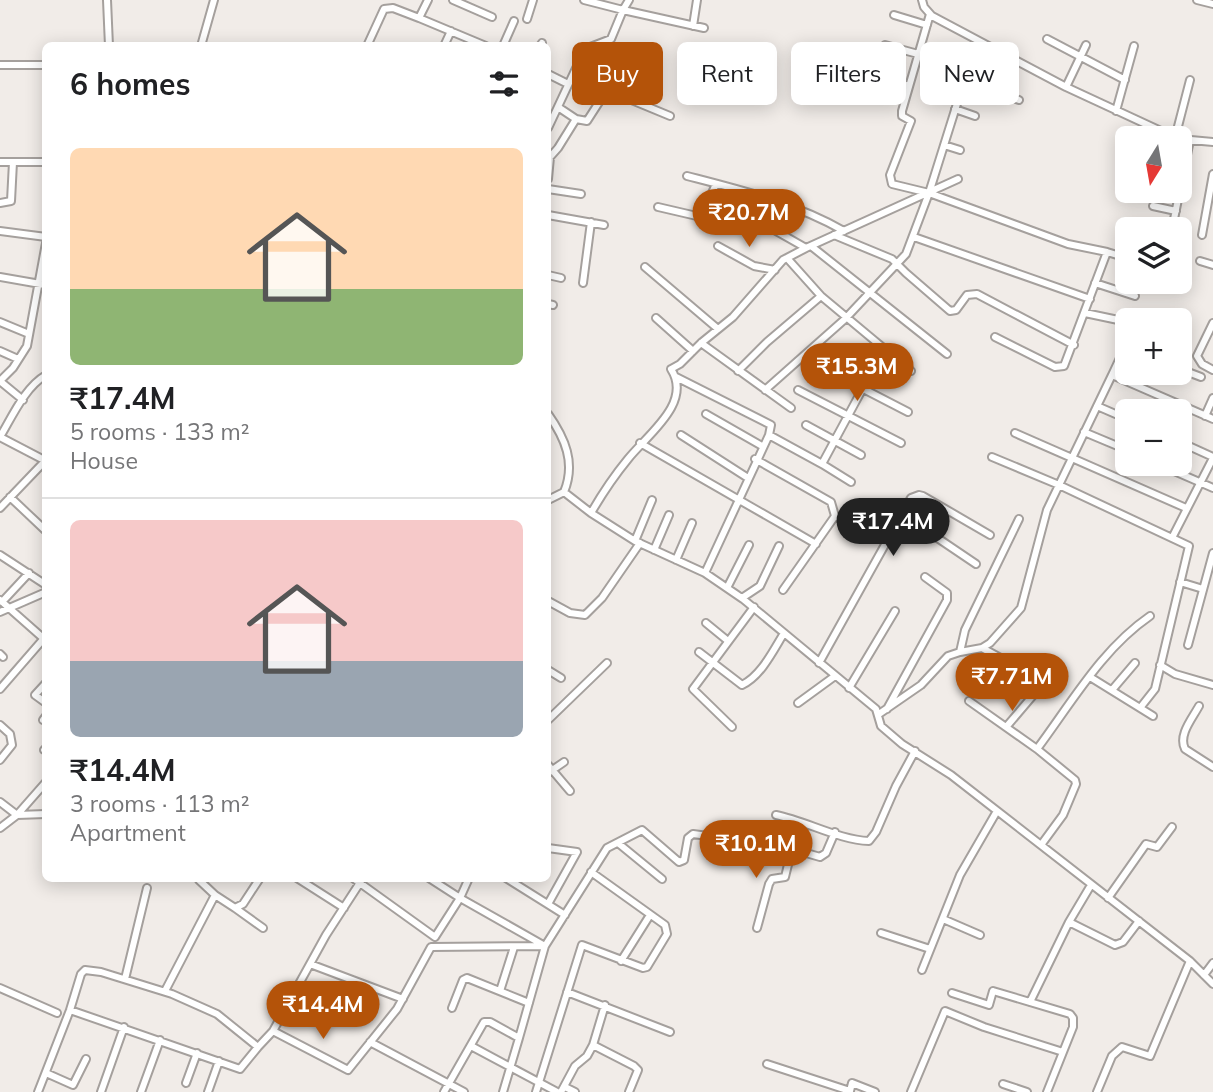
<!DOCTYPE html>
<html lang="en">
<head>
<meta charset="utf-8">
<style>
	body { margin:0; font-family:Mulish,sans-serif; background:#f2f2f2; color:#202124; height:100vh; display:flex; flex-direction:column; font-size:26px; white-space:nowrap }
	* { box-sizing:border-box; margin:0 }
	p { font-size:23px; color:#757577 }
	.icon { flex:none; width:38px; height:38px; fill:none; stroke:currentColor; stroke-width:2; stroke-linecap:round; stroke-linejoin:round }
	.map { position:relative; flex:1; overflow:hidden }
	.sheet { position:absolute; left:42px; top:42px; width:509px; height:840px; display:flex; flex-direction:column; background:#fff; border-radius:10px; box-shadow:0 4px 18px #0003 }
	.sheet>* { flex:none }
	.hud { position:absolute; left:572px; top:42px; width:536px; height:63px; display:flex; gap:14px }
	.needle { width:46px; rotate:191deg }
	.fabs { position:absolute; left:1115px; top:126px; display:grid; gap:14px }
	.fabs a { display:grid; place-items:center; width:77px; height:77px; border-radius:10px; background:#fff; box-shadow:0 4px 18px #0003; font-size:35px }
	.price { position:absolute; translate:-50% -60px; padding:0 16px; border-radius:24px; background:#b45309; color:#fff; font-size:23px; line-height:46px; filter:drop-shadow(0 2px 4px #0008) }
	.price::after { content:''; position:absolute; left:50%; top:42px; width:21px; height:16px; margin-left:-10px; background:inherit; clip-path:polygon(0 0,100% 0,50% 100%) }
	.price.selected { background:#222; color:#fff }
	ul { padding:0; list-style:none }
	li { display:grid; align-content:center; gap:14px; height:371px; padding:0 28px }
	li+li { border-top:2px solid #e0e0e0 }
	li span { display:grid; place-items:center; height:217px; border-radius:10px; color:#555 }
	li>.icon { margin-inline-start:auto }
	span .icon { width:126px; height:126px; fill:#fffc; stroke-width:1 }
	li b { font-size:30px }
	h2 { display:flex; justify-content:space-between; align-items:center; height:84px; padding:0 28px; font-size:30px }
	.pill { padding:0 24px; border-radius:10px; background:#fff; box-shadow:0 4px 18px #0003; font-size:24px; line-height:63px }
	.pill.selected { background:#b45309; color:#fff }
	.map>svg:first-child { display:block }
</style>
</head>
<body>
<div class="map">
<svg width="1213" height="1092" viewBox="0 0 1213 1092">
	<rect width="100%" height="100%" fill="#f1ece8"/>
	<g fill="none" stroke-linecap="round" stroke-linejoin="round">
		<defs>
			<path id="minor" d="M107,0L109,46
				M428,0L419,18L486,46
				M453,0L492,17
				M584,0L623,10L629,0
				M922,0L924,7L932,16L1066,87L1176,138
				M1197,0L1213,4
				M930,14L902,111V116L911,121L890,175L892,184L929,193L1068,244L1107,252L1064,366L1055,367L995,337
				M894,15L927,25
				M527,19L533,0
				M693,26L697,0
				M1047,39L1125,80
				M885,45L918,54
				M201,46L214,0
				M367,46L384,9L393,8L419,18
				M444,46L451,31
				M503,46L514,21
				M540,46L542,43
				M0,65H46
				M548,74L568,84
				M866,74L909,86
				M964,82L1019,100
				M1066,87L1086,45
				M558,107L576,119L587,121L605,93L612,92L670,116
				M955,109L975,116
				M1116,111L1134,46
				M548,128L585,49L611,39L623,10L704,28
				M1175,138L1190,80
				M1180,139L1213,142
				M944,145L960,150
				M0,162H46
				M687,176C741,190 795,203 844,231
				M548,179L550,157L558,148L576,119
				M548,189L581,194
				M0,203L11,201L13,162
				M1153,206L1176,211
				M658,207L701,217L716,184
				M548,215L604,225
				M755,219L806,248
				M1172,229L1190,140
				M0,231L46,237
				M834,235L892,259L906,273L950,311L956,310L967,295L977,294L1074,345
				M1202,235L1213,174
				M914,237L1090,299
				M718,246L754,266L775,270
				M811,246L947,354
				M1107,252L1127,258
				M787,258L821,296L911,371
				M1200,261L1213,265
				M645,267L718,329
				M548,275L561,278
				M0,277L46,285
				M583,283L591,222
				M1095,283L1135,296
				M548,304L553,305
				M1085,313L1123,321
				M656,318L693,351
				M0,322L29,334
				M1213,323L1197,356L1202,364L1213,370
				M701,343L791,408
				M0,351L18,359
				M819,366L908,412
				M1180,369L1201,377
				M738,371L767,342L821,296
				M1112,375L1127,343
				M676,377L771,425L769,435L822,464L870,375L837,355
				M0,381L13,368L27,346L46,243
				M0,381L23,400
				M765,390L845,319L906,254L929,193L977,40
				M798,390L901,443
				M1097,406L1127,419
				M548,414C565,438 576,463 564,492L591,513L635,541L705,573L743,599L876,709L881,726L902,744L951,775L1190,961L1213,984
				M706,414L762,446
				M1205,416L1213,398
				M806,425L861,455
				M1084,432L1127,450
				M1015,433L1186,508
				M681,435L748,478
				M0,437C12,417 25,387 46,375
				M0,437L46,461
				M1180,442L1213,457
				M640,443L816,544
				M992,457L1059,485L1189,546L1155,689L1140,708
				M755,459L831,502L835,516
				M822,464L851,482
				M1158,464L1213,488
				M10,497L46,531
				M548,500L564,492
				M0,508L46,460
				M591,513C602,494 614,476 628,459C647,435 693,403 671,369L680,364L701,343L733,317L783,260L806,248L958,179
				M902,514L976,564
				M1172,538L1213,458
				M635,541L652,500
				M654,550L669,515
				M0,555L46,585
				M676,560L692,523
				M705,573L769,435
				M1180,582L1203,589
				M727,588L749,545
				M783,590L835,516L874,536
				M742,598L760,586L779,546
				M0,600L43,638
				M548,601L570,613L585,615L602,598L640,543
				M2,602L29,573
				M0,612L46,592
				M706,623L728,641
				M1188,645L1213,553
				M982,648L1023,670
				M699,652L742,685C761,676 773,651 784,633
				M960,652L965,630L1019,519
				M0,654L3,657
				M819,663L911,498L919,495L923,496L990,535
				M1160,665L1175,674L1213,685
				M548,670L561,678
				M1090,677L1153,716
				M46,683L35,695L46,703
				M849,688L895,611
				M0,689L46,636
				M1112,690L1135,663
				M969,701L1037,749
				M798,703L835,676
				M1199,706C1192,719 1178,735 1185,749L1213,767
				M887,709L947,600V593L925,577
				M879,714L921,685L948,656L960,652L982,648L990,643L1021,608L1047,510L1112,375L1213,419
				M43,720L46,716
				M548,720L607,663
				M0,725L10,734L12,745L0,760
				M1007,726L1058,666
				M732,727L693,689L754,607
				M44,750L46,748
				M548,765L570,791
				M548,773L564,762
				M0,802L17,815L46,782
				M776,815C806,821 839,840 869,841L876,832L896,786L915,751
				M0,828L17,815L46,814
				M618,843L662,879
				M1041,845L1063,815L1076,784L1075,780L1037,749C1072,702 1102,649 1150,616
				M548,848L577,852L548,904
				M297,878L344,908
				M353,878L435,937L460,898L429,878
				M506,878L565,915
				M199,880L215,895
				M1108,898L1146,844L1157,847L1172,827
				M235,908L263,928
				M943,919L980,935
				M1069,922L1115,945L1123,942L1139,921
				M757,928L769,884L772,879L785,877L792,848
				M881,933L930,949
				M621,961L650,915
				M310,964L403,999
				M922,970L960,875L997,811
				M1204,975L1213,963
				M125,979L147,888
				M0,988L57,1013
				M165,991L215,895L235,908L243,904L260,878
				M500,991L514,947
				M567,992L670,1032
				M952,993L989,1005L993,991L1070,1014L1073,1018V1027L1047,1092
				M1030,1002L1069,922L1091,885
				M452,1008L463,980L467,978L529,1003
				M273,1031L348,1070L397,1009L431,947L545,946L460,898L469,878
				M370,1042L464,1092
				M593,1045L634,1066L638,1070L629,1092
				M471,1046L557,1092
				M258,1047L273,1031L326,935L363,878
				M767,1064L850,1091L852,1083L875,1092
				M46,1073L73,1085L86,1059
				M186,1083L197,1053
				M1003,1084L1027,1092
				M565,1087L575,1092
				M38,1092L70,1010L81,974L85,970L101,972L172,994L217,1014L258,1047L240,1069L70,1010
				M101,1092L124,1027
				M141,1092L160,1040
				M208,1092L219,1061
				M444,1092L484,1022H490L519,1038L545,946L607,848L642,830L679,862L684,860L688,838L693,834L782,846L820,857L826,853L835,832
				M503,1092L519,1038
				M536,1092L582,945L643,968L647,967L667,934L665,925L591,872
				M561,1092L575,1066L587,1056L593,1045L605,1005
				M911,1092L945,1011L984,1027L1063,1052
				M1097,1092L1112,1056L1122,1047L1150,1056L1190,961"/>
		</defs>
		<use href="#minor" stroke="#a5a09d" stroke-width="10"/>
		<use href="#minor" stroke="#fff" stroke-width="6"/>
	</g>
</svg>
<div class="fabs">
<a><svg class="needle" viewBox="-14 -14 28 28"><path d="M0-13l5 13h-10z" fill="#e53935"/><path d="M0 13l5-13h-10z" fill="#757577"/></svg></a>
<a><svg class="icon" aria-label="layers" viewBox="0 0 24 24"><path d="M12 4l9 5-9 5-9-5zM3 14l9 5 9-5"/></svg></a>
<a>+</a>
<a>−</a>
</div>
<b class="price" style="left:749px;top:249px">₹20.7M</b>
<b class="price" style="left:857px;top:403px">₹15.3M</b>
<b class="price selected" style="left:893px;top:558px">₹17.4M</b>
<b class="price" style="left:1012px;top:713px">₹7.71M</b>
<b class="price" style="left:756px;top:880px">₹10.1M</b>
<b class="price" style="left:323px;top:1041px">₹14.4M</b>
<div class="hud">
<a class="pill selected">Buy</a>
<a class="pill">Rent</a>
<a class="pill">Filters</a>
<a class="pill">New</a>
</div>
<section class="sheet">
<h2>6 homes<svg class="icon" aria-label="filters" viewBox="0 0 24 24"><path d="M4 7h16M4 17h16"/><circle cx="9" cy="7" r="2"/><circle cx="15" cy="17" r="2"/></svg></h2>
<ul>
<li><span style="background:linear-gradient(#ffd9b3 65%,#8fb573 0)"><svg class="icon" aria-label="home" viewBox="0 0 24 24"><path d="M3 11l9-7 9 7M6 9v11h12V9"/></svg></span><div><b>₹17.4M</b><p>5 rooms · 133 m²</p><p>House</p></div></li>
<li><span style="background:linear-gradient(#f6c9c9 65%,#9aa5b1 0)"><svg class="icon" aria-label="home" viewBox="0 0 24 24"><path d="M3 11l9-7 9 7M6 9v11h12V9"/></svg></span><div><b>₹14.4M</b><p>3 rooms · 113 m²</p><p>Apartment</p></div></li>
</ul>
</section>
</div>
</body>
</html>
